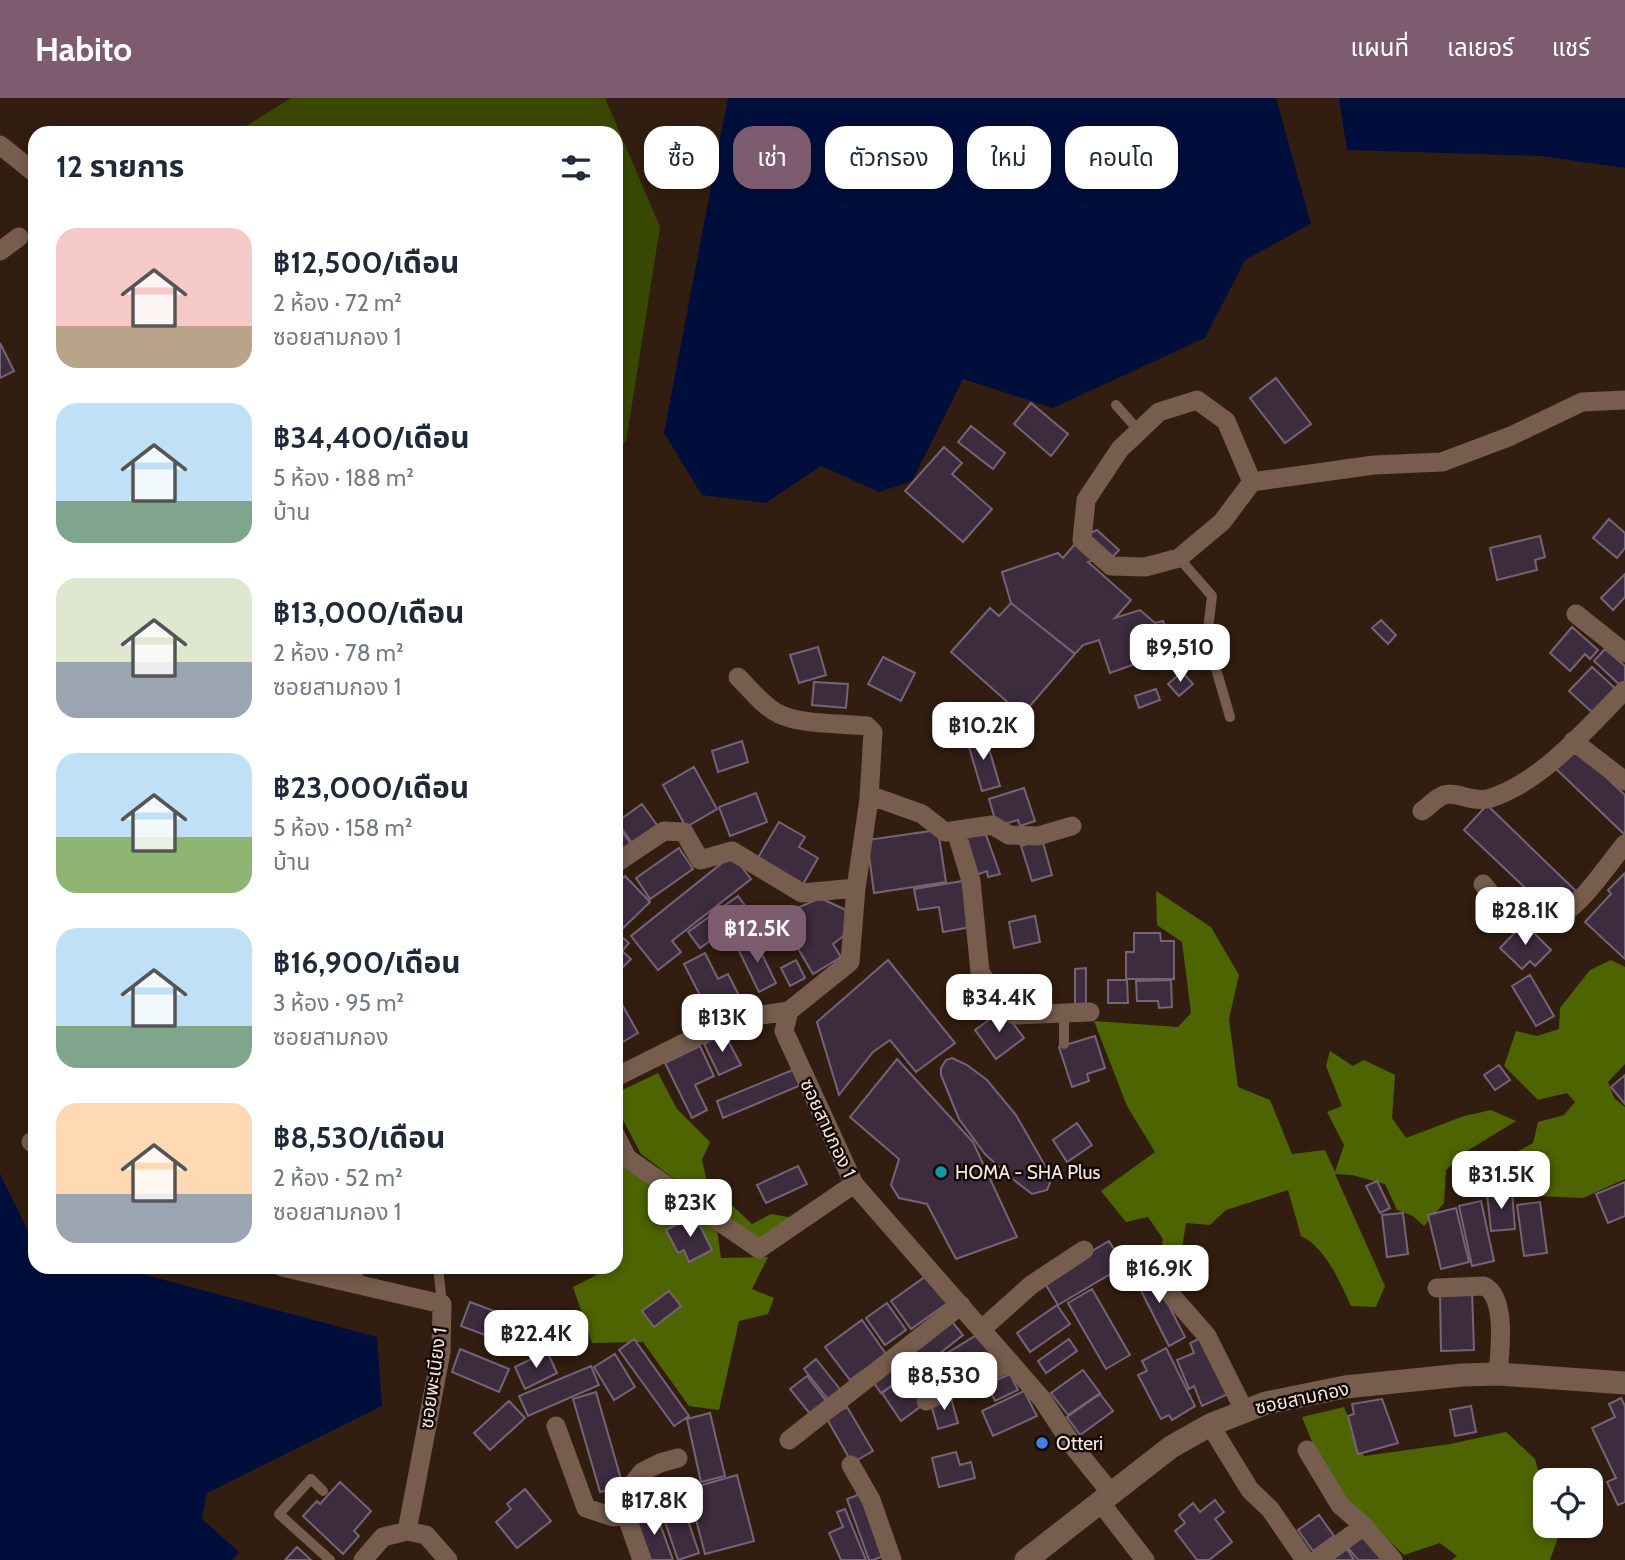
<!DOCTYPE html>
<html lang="th">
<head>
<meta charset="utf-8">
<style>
	body { margin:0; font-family:Cabin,"Noto Sans Thai",sans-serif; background:#f6f6f7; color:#1f2937; height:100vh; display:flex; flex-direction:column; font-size:26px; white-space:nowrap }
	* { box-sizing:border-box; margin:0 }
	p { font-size:23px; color:#747a83 }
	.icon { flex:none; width:38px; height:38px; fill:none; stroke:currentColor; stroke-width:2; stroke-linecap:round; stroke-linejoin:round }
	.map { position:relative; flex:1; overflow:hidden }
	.sheet { position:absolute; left:28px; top:28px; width:595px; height:1148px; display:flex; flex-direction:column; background:#fff; border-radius:21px; box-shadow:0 4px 10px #0003 }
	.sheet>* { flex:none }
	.hud { position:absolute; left:644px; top:28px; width:665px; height:63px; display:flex; gap:14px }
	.controls { position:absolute; left:1533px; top:1370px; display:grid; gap:14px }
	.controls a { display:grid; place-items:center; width:70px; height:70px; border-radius:14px; background:#fff; box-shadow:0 4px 10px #0003; font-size:35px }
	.price { position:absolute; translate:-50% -60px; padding:0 16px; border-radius:14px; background:#fff; color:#222; font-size:23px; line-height:46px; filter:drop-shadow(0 2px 4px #0008) }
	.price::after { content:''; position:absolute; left:50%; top:42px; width:21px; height:16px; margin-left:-10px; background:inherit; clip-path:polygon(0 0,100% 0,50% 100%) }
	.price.current { background:#7d5c6f; color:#fff }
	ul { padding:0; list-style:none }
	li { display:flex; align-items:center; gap:21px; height:175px; padding:0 28px }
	li span { display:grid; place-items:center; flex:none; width:196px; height:140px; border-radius:21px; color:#555 }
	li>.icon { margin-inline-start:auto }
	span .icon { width:84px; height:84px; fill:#fffc; stroke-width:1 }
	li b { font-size:30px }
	h2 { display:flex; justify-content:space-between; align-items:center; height:84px; padding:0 28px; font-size:30px }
	.tag { padding:0 24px; border-radius:21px; background:#fff; box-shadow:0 4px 10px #0003; font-size:24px; line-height:63px }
	.tag.current { background:#7d5c6f; color:#fff }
	header { display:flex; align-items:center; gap:42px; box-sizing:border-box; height:98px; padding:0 35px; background:#7d5c6f; color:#fff }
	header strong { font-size:33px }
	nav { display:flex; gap:38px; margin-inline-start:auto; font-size:24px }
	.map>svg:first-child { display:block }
</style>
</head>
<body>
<header>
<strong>Habito</strong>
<nav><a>แผนที่</a><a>เลเยอร์</a><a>แชร์</a></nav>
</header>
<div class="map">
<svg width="1625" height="1462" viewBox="0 0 1625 1462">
	<rect width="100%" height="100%" fill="#321e10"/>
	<path fill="#384800" d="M291,0H605L660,129L626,344L616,347V35H235Z"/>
	<path fill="#4e6400" d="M1156,793L1211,829L1239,877L1229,921L1238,989L1270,1002L1292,1056L1325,1052L1335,1074L1344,1047L1327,1014L1342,1008L1326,968L1330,953L1353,968L1364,962L1395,977L1392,1020L1406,1040L1464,1018L1491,1012L1516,1023L1467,1053L1446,1072L1444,1105L1424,1128L1413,1118L1397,1112L1385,1086L1352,1077L1335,1076L1385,1188L1376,1209L1351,1208C1340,1184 1326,1150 1301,1138L1288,1092L1226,1112L1210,1127L1186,1125L1182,1151L1172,1163L1159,1165L1163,1141L1148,1119L1126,1124L1101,1093L1155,1054L1127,1008L1094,923L1178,929L1191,915L1182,844L1157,827Z
		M1611,862L1625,869V966L1608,984L1614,1000L1625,1009V1081L1583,1100L1512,1097L1508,1058L1533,1045L1538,1024L1564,1017L1575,1004L1567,995L1538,1002L1504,968L1516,933L1537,938L1559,931L1560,910L1590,872Z
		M658,975L677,1011L710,1044L702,1062L707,1084L752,1126L771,1116L794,1120L759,1141L751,1138L641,1056L616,1009V995Z
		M616,1054L717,1132L721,1160L768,1159L752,1191L774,1200L768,1216L739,1223L719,1312L689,1308L643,1244L592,1245L573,1189L604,1173L603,1169H616Z
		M1344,1309L1364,1358L1450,1346L1506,1334L1535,1361L1545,1399V1428H1562L1550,1462H1452L1457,1458L1440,1445L1404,1457L1340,1395L1317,1356L1302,1319Z"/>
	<path fill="#000e3c" d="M728,0H1276L1311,126L1245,162L1205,240L1053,310L963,281L912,383L879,394L821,368L766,405L702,397L664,335Z
		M1339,0H1625V70L1541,58L1347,52Z
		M0,1076L35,1147V1169H116L377,1239L382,1308L207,1395L202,1421L239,1454L232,1462H0Z"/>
	<path fill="#3d2b3e" stroke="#776378" stroke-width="2" d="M0,245L14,273L0,280Z
		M1276,280L1311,326L1285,345L1250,300Z
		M1031,305L1068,336L1051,358L1014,326Z
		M971,328L1005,355L993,371L958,344Z
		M944,349L962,365L952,376L992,411L963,444L905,393Z
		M1609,421L1625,435V450L1617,460L1593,440Z
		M1097,432L1119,452L1108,464L1103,459L1088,464L1131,502L1115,520L1140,512L1155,525L1163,523L1168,537L1177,534L1182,547L1172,550L1157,537L1163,556L1110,575L1099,542L1083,547L1075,556L1011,505L1002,474L1058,455L1063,460L1080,440Z
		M1540,438L1545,459L1535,462L1537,472L1497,482L1490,450Z
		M1625,476V499L1613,512L1601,500Z
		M1011,505L1075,556L1022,617L951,554L990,510L999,518Z
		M1381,522L1396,537L1388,546L1372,530Z
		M1572,529L1598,552L1590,561L1585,556L1570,573L1550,555Z
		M818,549L826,577L799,585L790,557Z
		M1605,551L1625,568V583L1621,588L1594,563Z
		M883,559L915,575L901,603L868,586Z
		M1592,569L1616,591L1593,615L1569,593Z
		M1182,574L1193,586L1179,598L1168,586Z
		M814,584L848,586L846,610L812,607Z
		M1156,591L1160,602L1139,610L1135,598Z
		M984,634L1000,688L982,693L966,639Z
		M742,643L748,664L718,674L712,653Z
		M1572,647L1625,697V737L1553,668Z
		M694,669L717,711L686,729L663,687Z
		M1024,690L1035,723L1020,728L1018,722L997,728L989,701Z
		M756,695L767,724L730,738L719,709Z
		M642,706L657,727L632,745L617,724Z
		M1487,707L1577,794L1554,817L1464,732Z
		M779,724L805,739L799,749L818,760L802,788L756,763Z
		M616,725L631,746L616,756Z
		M938,732L946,784L874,795L867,742Z
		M985,734L1000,776L988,779L987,773L973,778L961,741Z
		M1042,741L1052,777L1032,783L1021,748Z
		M679,750L693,771L650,801L636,780Z
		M732,757L751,781L672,843L681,854L658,872L631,838Z
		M1625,775V861L1585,824L1611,796L1608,792Z
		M625,778L650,804L620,833L616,829V787Z
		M963,783L971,829L943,834L939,809L918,812L914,791Z
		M738,798L750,814L700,850L688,834Z
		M820,800L846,812V836L833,846L841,859L813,876L779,818Z
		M1035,818L1040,844L1014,850L1009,824Z
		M1524,825L1551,852L1535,868L1530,863L1522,871L1500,850Z
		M616,834L629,845L622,853L631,861L623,869L616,862Z
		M1134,835H1160L1161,843H1174V881H1126V854H1134Z
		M754,840L776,885L759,894L737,849Z
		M705,855L718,881L728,876L745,909L714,925L684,866Z
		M796,862L805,880L790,888L781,870Z
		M888,862L955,945L916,974L890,942L873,954L839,997L817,924Z
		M1086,870V908H1075V871Z
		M1530,877L1554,918L1536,928L1512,888Z
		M1108,882H1127L1128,905H1108Z
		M1171,882L1172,909L1159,910L1158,903H1137L1136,883Z
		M623,908L638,935L621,945L616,937V913Z
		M1003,912L1024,940L996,961L975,932Z
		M724,935L741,967L719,977L704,946Z
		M1095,938L1105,970L1087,976L1089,983L1072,989L1059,949Z
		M700,948L714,978L695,987L707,1012L692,1020L665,965Z
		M952,960L967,967L987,982L1016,1017L1047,1071L1050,1085L1047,1092L1032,1096L1010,1079L985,1056L959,1021L941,977V970L946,962Z
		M897,961L973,1044L1017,1139L956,1161L927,1106L899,1100L891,1087L899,1061L850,1019Z
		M1499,967L1510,982L1495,992L1484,977Z
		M795,971L801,987L723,1020L717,1003Z
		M1625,977V1006L1611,989Z
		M1077,1025L1092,1047L1067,1064L1053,1042Z
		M798,1068L807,1086L766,1105L757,1087Z
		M1377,1083L1390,1110L1380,1115L1366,1088Z
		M1625,1084V1118L1608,1125L1596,1096Z
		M1512,1093L1515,1131L1491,1133L1487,1095Z
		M1481,1103L1494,1163L1472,1168L1459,1108Z
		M1540,1104L1547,1155L1524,1158L1517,1107Z
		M1456,1110L1469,1164L1441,1171L1428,1117Z
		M1403,1115L1408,1156L1387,1159L1382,1117Z
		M695,1118L712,1152L689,1164L684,1152L678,1155L666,1132Z
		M1109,1143L1124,1168L1058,1207L1043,1182Z
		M1148,1167L1185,1239L1169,1248L1132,1175Z
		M929,1176L949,1204L911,1231L891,1203Z
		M1092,1191L1130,1257L1106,1271L1068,1205Z
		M669,1193L681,1208L654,1229L642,1213Z
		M1472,1193L1474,1252L1441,1253L1440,1194Z
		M470,1204L526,1225L517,1249L461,1228Z
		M887,1205L906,1232L885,1247L866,1220Z
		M1057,1207L1070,1226L1030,1254L1017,1235Z
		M949,1220L963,1237L925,1267L911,1249Z
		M862,1222L886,1256L850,1282L825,1249Z
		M980,1235L992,1255L956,1277L944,1257Z
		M1203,1239L1228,1296L1202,1308L1194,1288L1189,1291L1177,1262L1194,1255L1190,1245Z
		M634,1241L689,1318L674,1328L619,1252Z
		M1069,1241L1077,1253L1046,1275L1038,1263Z
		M1166,1250L1195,1308L1172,1322L1169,1317L1161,1321L1138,1277L1147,1273L1142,1263Z
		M460,1251L509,1271L499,1294L452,1274Z
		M547,1253L557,1275L525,1291L515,1269Z
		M615,1256L635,1289L614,1302L594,1269Z
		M816,1261L843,1295L831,1305L804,1271Z
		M899,1261L909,1275L881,1295L871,1281Z
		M591,1268L599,1287L528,1318L519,1298Z
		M1083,1272L1100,1295L1068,1317L1051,1295Z
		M1010,1276L1018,1292L995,1303L987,1286Z
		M807,1278L827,1304L811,1317L790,1291Z
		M905,1279L924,1306L901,1323L882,1295Z
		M1024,1293L1037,1318L993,1338L982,1313Z
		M596,1294L623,1388L600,1394L573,1301Z
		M1100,1296L1113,1313L1080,1337L1067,1319Z
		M950,1297L958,1325L938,1331L930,1303Z
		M1621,1300L1625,1308V1404L1618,1407L1607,1384L1616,1380L1592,1330L1615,1319L1609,1306Z
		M1382,1301L1398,1345L1358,1356L1348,1318L1354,1316L1352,1306Z
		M509,1303L525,1320L490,1352L474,1335Z
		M1471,1308L1476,1334L1455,1338L1450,1312Z
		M847,1309L873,1353L852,1365L827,1321Z
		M710,1315L725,1378L701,1384L687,1321Z
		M956,1354L960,1367L971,1364L975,1380L939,1389L932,1360Z
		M737,1377L754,1443L705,1456L688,1391Z
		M340,1384L371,1413L354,1433L359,1438L343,1456L303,1418L317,1403L320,1406Z
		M525,1391L551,1423L517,1450L496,1424L511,1411L507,1406Z
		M863,1395L886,1457L873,1462H869L847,1401Z
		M1215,1402L1224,1414L1215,1421L1232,1444L1209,1462H1197L1175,1433L1185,1425L1179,1417L1193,1405L1200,1414Z
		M682,1405L699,1455L678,1462L661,1412Z
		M845,1411L866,1462H841L829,1435L843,1429L837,1414Z
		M655,1412L673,1462H651L635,1420Z
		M1319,1417L1334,1438L1313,1453L1298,1432Z
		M1365,1436L1386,1462H1358L1348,1450Z
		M297,1449L311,1462H285Z
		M1347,1451L1354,1462H1331Z"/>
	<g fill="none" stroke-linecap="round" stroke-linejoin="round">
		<path stroke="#765d4d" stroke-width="10" d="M1116,307L1139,333
			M1179,460L1212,498L1207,540L1230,619
			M1064,946V915
			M356,1169L361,1188
			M438,1169L442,1206
			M323,1393L311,1381L279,1416L330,1462"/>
		<path stroke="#765d4d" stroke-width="19" d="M0,47L35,75
			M0,153L19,139
			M1252,384L1226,323L1197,302L1159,314L1120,351L1086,402L1082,442L1111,468L1145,469L1179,460L1222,424L1252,384L1374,367L1442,364L1511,338L1582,304L1625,302
			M1576,516L1625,555
			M738,579C750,591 763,608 779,616C802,627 841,625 867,628L873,634L869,701L856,790L850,864L789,913L784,933L854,1086L1042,1301L1073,1348L1111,1395
			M1573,643L1625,683
			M869,697L922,716L945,734L992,727L1009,737L1038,738L1072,728
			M1422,713C1429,708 1436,700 1444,697C1457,693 1474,706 1491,700C1543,683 1588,629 1625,592
			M956,733L971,783L980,874L998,902L1014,917L1090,914
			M616,765L664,733L684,734L700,762L732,753L802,795L856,790
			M1483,786C1545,869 1582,799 1625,746
			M620,977L732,921L789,913
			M616,1038L627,1060L759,1151L854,1086
			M31,1044L35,1047
			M1156,1168L1172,1198L1207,1238L1244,1312
			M282,1169L442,1206L441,1254L407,1433
			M1437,1190L1484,1188C1507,1199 1500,1253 1498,1276
			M982,1231L1031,1187L1084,1152
			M926,1303L1010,1264
			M1210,1327L1250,1392L1270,1411L1305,1462
			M556,1328L586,1410L613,1419L626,1417
			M789,1342L961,1207
			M1307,1352L1340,1407L1364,1428L1393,1462
			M851,1367L871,1402L892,1462
			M1100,1404L1145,1462
			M363,1462L383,1439L407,1433L426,1437L448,1462
			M642,1462L626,1417L631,1388L642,1374L660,1365L678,1360
			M1317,1462L1364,1428"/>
		<path stroke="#765d4d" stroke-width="23" d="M1026,1462L1171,1349L1210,1327L1266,1305L1345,1289L1462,1277L1498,1276L1625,1285"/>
	</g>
	<circle fill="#0f9aa8" stroke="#130a05" stroke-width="2.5" cx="941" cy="1074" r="7"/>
	<circle fill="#3f7fe0" stroke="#130a05" stroke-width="2.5" cx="1042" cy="1345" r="7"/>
	<g text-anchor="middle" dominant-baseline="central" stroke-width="5" stroke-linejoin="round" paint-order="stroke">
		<g font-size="19" fill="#f6e8de" stroke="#130a05">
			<text transform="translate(828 1030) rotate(65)">ซอยสามกอง 1</text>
			<text transform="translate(433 1280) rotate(-82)">ซอยพะเนียง 1</text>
			<text transform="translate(1302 1300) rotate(-12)">ซอยสามกอง</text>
		</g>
		<g font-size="19" fill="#f6e8de" stroke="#130a05" text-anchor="start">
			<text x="955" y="1074">HOMA - SHA Plus</text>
			<text x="1056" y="1345">Otteri</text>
		</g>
	</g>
</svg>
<div class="controls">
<a><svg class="icon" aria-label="locate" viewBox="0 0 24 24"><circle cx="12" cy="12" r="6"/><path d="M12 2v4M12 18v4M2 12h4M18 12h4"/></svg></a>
</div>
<b class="price" style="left:1180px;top:586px">฿9,510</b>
<b class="price" style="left:983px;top:664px">฿10.2K</b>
<b class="price" style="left:1525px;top:849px">฿28.1K</b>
<b class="price current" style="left:757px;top:867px">฿12.5K</b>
<b class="price" style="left:999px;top:936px">฿34.4K</b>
<b class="price" style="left:722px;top:956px">฿13K</b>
<b class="price" style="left:1501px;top:1113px">฿31.5K</b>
<b class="price" style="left:690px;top:1141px">฿23K</b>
<b class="price" style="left:1159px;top:1207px">฿16.9K</b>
<b class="price" style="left:536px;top:1272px">฿22.4K</b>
<b class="price" style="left:944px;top:1314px">฿8,530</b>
<b class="price" style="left:654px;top:1439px">฿17.8K</b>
<div class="hud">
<a class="tag">ซื้อ</a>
<a class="tag current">เช่า</a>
<a class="tag">ตัวกรอง</a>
<a class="tag">ใหม่</a>
<a class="tag">คอนโด</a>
</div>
<section class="sheet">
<h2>12 รายการ<svg class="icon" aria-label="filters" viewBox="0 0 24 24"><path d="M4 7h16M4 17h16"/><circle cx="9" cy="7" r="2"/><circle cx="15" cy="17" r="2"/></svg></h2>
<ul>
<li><span style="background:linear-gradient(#f6c9c9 70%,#b9a48a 0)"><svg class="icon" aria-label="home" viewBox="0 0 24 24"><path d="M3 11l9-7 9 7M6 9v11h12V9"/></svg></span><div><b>฿12,500/เดือน</b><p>2 ห้อง · 72 m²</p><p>ซอยสามกอง 1</p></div></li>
<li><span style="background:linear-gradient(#bfe0f5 70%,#7fa58c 0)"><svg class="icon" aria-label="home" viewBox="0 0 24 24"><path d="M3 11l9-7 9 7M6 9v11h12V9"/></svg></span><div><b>฿34,400/เดือน</b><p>5 ห้อง · 188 m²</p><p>บ้าน</p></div></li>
<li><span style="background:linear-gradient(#dfe7d0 60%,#9aa5b1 0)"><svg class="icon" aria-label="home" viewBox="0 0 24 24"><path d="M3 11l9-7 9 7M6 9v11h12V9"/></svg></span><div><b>฿13,000/เดือน</b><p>2 ห้อง · 78 m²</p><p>ซอยสามกอง 1</p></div></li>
<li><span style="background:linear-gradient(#bfe0f5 60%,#8fb573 0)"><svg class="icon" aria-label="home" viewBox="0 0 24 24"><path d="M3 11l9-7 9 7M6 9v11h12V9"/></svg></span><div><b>฿23,000/เดือน</b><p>5 ห้อง · 158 m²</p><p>บ้าน</p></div></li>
<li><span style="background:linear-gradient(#bfe0f5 70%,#7fa58c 0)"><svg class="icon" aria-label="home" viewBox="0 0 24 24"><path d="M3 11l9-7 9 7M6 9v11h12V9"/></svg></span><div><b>฿16,900/เดือน</b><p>3 ห้อง · 95 m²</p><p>ซอยสามกอง</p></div></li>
<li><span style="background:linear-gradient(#ffd9b3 65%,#9aa5b1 0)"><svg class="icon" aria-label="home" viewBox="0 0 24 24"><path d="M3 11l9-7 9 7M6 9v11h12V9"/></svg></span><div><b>฿8,530/เดือน</b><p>2 ห้อง · 52 m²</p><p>ซอยสามกอง 1</p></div></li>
</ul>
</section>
</div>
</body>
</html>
